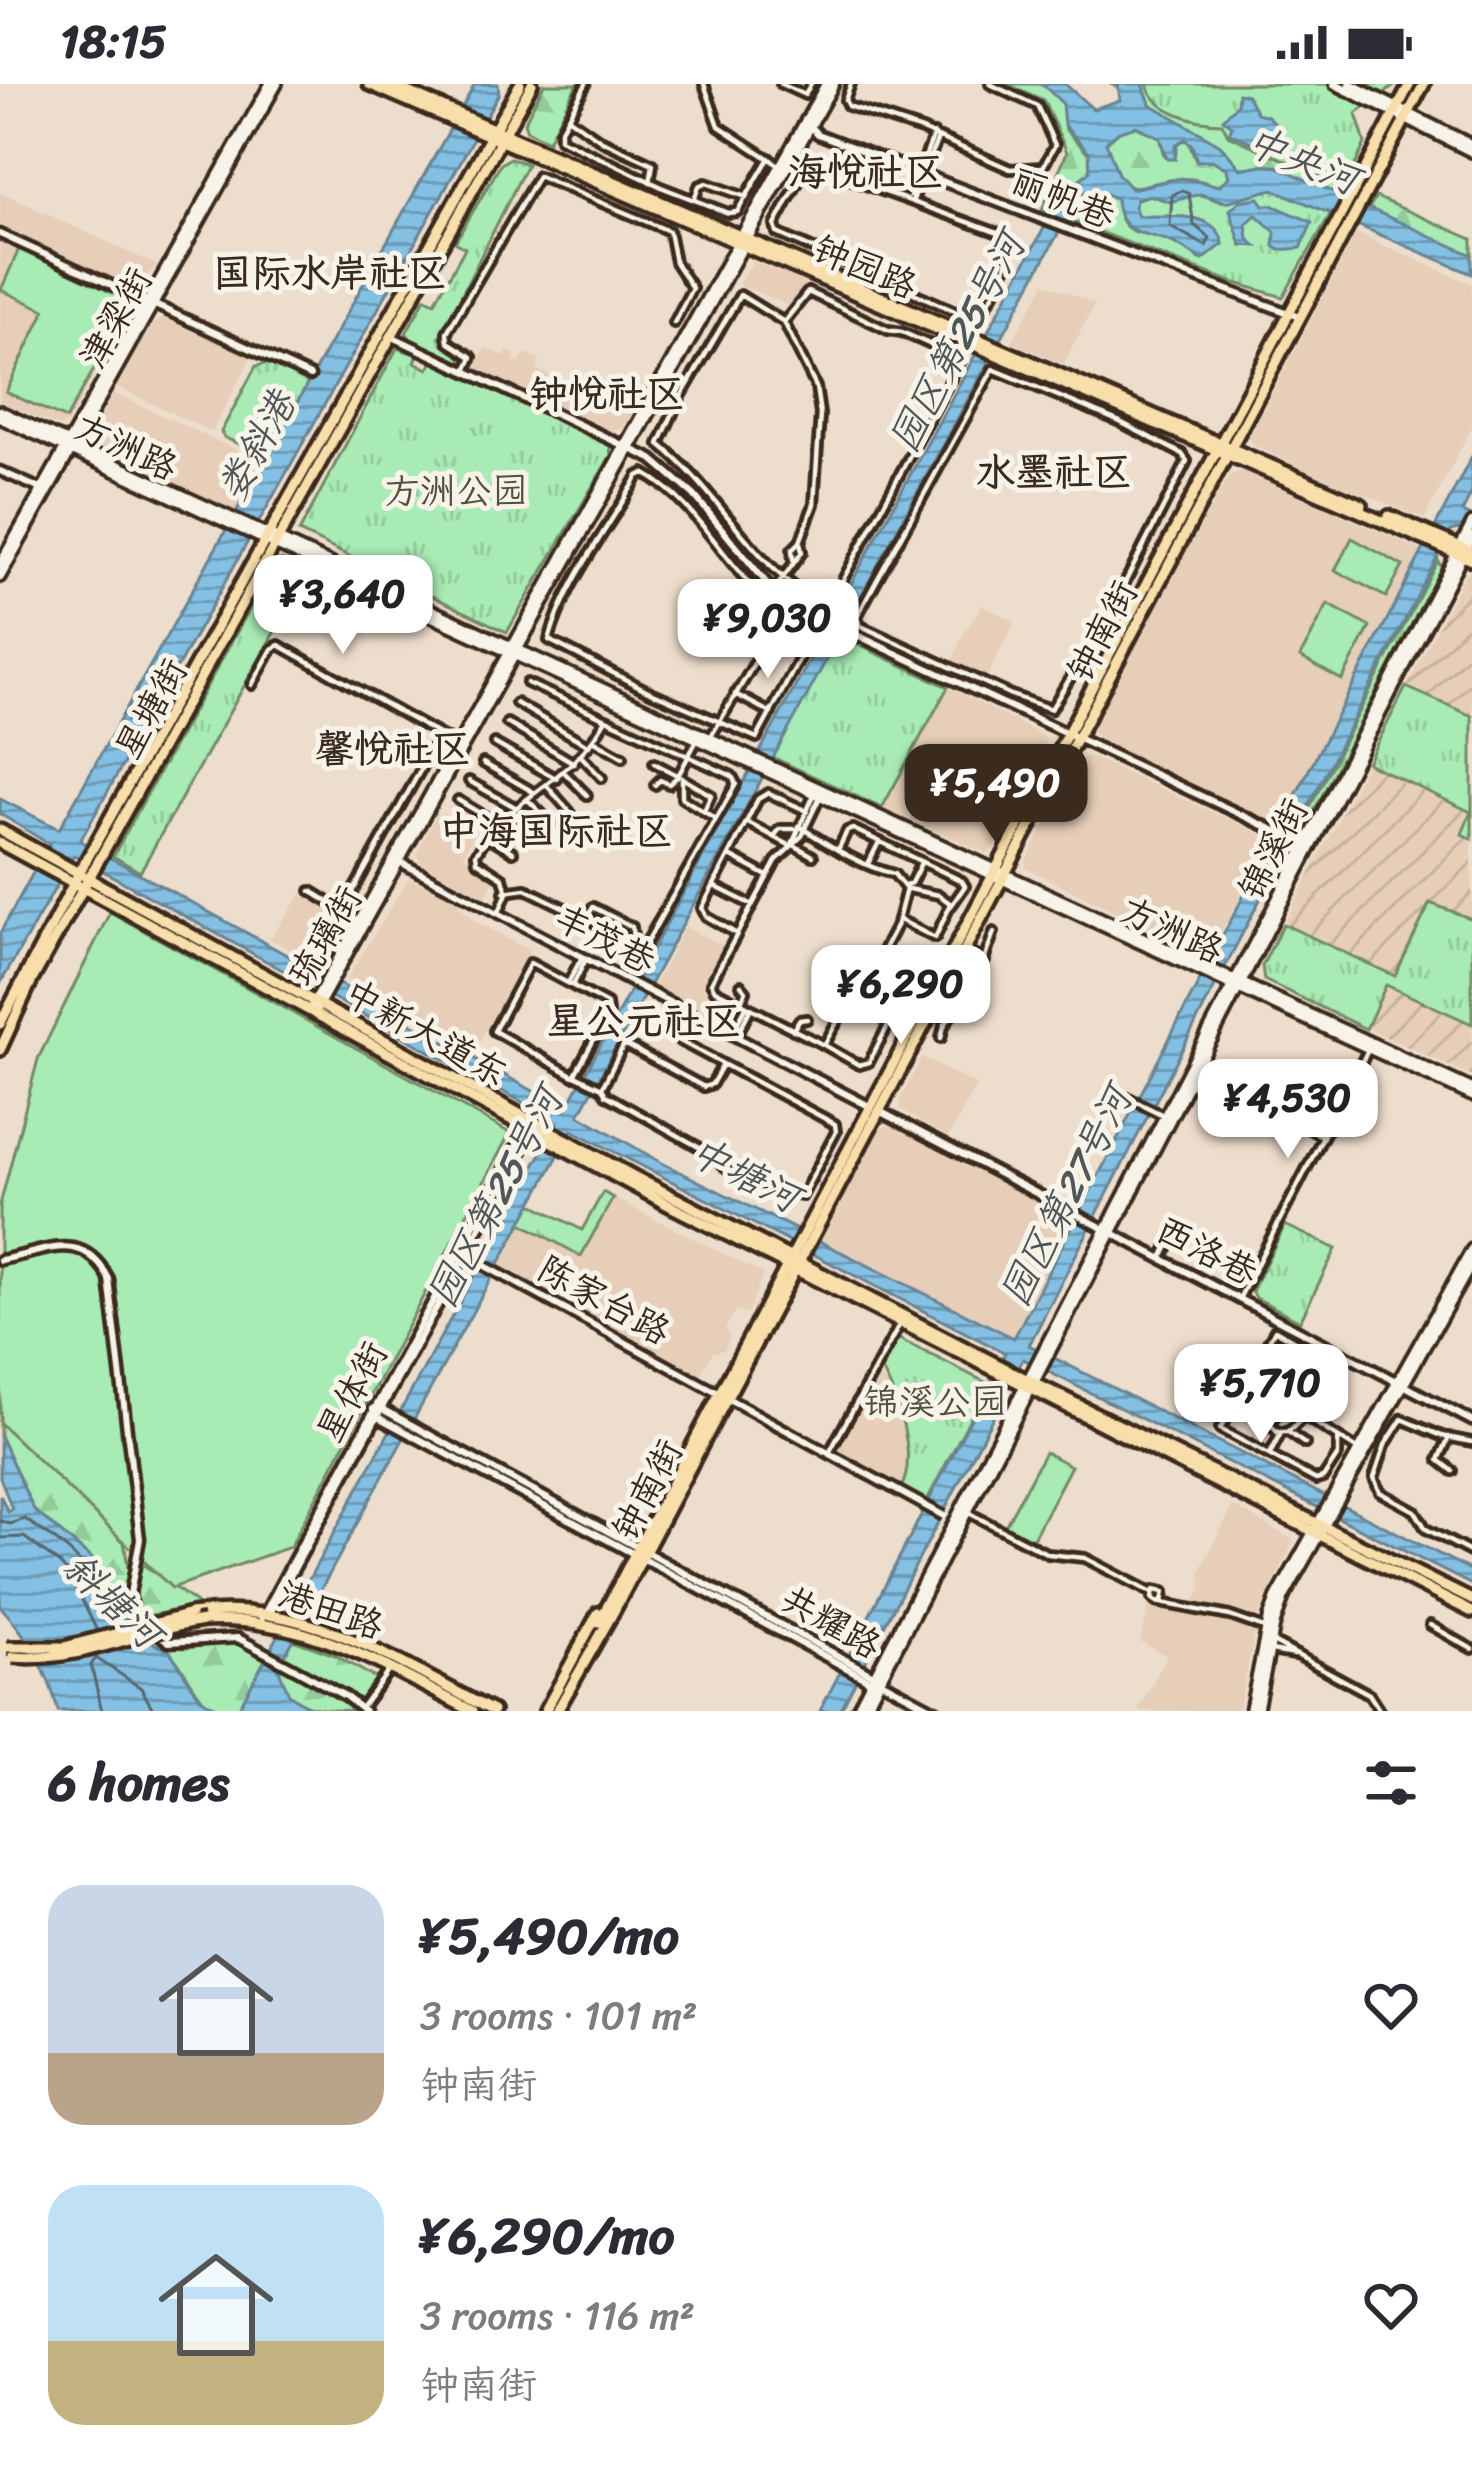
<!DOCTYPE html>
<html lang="en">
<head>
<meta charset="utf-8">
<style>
	body { margin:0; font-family:Sriracha,"LXGW WenKai TC",sans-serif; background:#f7f7f7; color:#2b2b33; height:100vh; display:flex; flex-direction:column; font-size:45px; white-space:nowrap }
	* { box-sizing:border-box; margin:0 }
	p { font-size:39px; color:#7c7c81 }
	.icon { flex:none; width:66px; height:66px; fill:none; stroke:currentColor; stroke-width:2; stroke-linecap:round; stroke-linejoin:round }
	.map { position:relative; height:1627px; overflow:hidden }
	.side { display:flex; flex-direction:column; background:#fff; flex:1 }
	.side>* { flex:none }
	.price { position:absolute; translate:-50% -102px; padding:0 27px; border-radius:24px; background:#fff; color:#222; font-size:39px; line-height:78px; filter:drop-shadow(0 3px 6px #0008) }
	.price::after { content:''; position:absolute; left:50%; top:72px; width:36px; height:27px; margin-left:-18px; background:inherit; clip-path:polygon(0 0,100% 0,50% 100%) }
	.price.on { background:#3b2a1e; color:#fff }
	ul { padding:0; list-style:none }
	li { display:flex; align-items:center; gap:36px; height:300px; padding:0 48px }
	li span { display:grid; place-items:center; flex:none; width:336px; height:240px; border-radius:36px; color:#555 }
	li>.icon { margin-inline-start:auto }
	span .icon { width:144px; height:144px; fill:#fffc; stroke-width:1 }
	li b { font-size:51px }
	h2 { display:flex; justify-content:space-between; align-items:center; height:144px; padding:0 48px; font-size:51px }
	.status { display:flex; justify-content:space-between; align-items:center; height:84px; padding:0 60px; background:#fff; direction:ltr }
	.status svg { height:33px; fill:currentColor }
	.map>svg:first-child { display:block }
</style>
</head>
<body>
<div class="status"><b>18:15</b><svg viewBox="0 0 49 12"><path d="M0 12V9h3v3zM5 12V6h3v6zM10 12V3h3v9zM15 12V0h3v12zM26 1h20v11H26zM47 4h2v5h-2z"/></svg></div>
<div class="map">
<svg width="1472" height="1627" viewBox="0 0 1472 1627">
	<defs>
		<pattern id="industrial-furrows" width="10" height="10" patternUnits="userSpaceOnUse" patternTransform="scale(3)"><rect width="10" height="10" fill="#e6ceb8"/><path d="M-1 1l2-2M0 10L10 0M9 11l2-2" fill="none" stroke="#c6b19e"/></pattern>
		<pattern id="grass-tufts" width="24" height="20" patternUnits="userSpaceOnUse" patternTransform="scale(3)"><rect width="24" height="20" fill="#a9ebb4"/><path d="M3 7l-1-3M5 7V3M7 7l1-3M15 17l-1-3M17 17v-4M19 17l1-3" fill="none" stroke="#92ca9a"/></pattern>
		<pattern id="forest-firs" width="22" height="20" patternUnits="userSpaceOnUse" patternTransform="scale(3)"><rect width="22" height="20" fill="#a9ebb4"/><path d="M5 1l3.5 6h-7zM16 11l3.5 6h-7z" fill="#92ca9a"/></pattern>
		<pattern id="water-rules" width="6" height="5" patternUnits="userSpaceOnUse" patternTransform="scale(3)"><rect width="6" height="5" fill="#84c0e3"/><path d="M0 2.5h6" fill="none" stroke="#6d9cb7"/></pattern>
	</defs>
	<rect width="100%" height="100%" fill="#edddcc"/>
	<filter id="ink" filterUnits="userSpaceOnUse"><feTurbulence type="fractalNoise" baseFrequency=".00833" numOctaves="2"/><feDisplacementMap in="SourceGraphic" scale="24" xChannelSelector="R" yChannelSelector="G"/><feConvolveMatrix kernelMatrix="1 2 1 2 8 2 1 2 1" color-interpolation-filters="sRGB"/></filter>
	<g filter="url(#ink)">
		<path fill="#e6ceb8" d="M0,108L156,181L138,205L0,143Z
			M1356,149L1472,200V343L1424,435L1308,387L1255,362L1249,354Z
			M0,155L127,214L132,221L68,339L61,343L0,318Z
			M753,178L806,197L794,224L738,200Z
			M1045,199L1095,220L1063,280L1012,258Z
			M163,234L251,273L212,348L117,303L150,242Z
			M485,263L504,273L507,267L516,271L513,277L519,280L525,269L540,276L537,286L574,302L578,294L592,300L589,306L601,311L611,307L616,299L641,313L624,343L613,347L460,278L466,266L481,271Z
			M114,309L264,379L237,427L100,366L91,351Z
			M1242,387L1423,467L1282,742L1099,656L1094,649V642L1184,472L1229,392Z
			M982,521L1015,538L985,596L951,579L964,549Z
			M948,603L1047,654L994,764L987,769L882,724Z
			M1088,672L1270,754L1209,873L1026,784V777L1080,676Z
			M442,729L475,749L463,771L497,790L485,814L420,778L417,769L435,733L439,734Z
			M409,794L452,813L473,836L530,867L474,967L346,896Z
			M301,810L348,833L342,844L336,841L317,872L312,870L308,876L270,855Z
			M685,843L724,862L702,904L708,908L699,924L654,902Z
			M922,973L976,1001L948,1054L900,1025V1016Z
			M888,1041L1075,1138L1013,1255L821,1158L879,1046Z
			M613,1114L763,1190L747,1231L736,1226L725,1245L730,1254L724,1266L713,1268L699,1293L498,1180L521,1139L581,1172Z
			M876,1292L886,1298L904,1351L907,1393L901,1404L837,1366Z
			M1233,1422L1294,1456L1259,1530L1238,1627H1138L1167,1572L1140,1558L1150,1518L1190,1529L1201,1504L1200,1487Z"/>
		<path fill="url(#industrial-furrows)" d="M1472,485V992L1324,925L1265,894L1261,885L1465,490Z"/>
		<path fill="url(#grass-tufts)" stroke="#728a69" stroke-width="3" d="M1110,0H1397L1356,30L1365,59L1345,103Z
			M510,74L527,80L440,254L463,271L460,278L412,256L406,249L425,214L435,218L465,164L455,158L501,80Z
			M1274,105L1331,129L1283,213L1229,197L1065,135L1079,111L1099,106L1116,114C1120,159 1143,144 1173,158C1182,162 1191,169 1200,175L1223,160C1217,125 1166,134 1138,132L1134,122L1137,114L1150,111C1170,120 1177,113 1197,111C1207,110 1216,119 1226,117C1241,115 1257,107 1274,105Z
			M397,264L418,271L415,278L428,285L433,278L610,362L611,371L507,548L299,448Z
			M268,279L308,299L267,374L224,353L221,348L256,282Z
			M282,476L308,488L140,788L113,772L275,479Z
			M839,552L948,603L882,724L772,673Z
			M1406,603L1472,632V755L1462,750L1471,728L1367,679Z
			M1430,819L1472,835V940L1386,901L1366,945L1264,896L1262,882L1283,840L1395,892Z
			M1285,1141L1336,1165L1300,1237L1256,1214L1252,1207Z
			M897,1254L985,1298L986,1304L926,1418L901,1404C918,1373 897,1309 880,1284Z
			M1045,1368L1071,1382L1031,1458L1004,1444Z"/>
		<path fill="url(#forest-firs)" stroke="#728a69" stroke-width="3" d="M544,0H577L548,57L527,47L524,39Z
			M1007,0H1042L1055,9L1063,22L1066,46L1091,72L1089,88L1067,105L1052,130L1042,126L1067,68L1043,16Z
			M1143,0H1147C1154,28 1197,39 1222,39L1228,51L1345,103L1339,113L1277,82L1240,84L1220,61L1150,20Z
			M1134,42L1159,53L1164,72L1175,75L1178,56L1188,57L1196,77L1212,76L1227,85L1229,93L1218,102C1205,98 1192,93 1178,95C1129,100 1124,122 1106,59L1119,47Z
			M1376,113L1472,155V171L1367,127Z
			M1438,476L1441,484L1303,748L1296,750Z
			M603,1108L613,1114L581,1172L521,1139L531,1119L582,1146Z
			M0,1339L124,1458L133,1515L138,1483L144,1481L200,1522L124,1536L115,1527L93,1476L34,1427L0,1352Z
			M293,1556L335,1571L377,1595L363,1616H357L283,1574Z
			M237,1558L268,1574L237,1627L210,1623C188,1603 183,1571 154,1560L185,1564Z
			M280,1580L358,1627C324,1627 276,1626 280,1580Z"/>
		<path fill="#a9ebb4" stroke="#728a69" stroke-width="3" d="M19,165L132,218L66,335L6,308L45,226L1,206Z
			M1352,454L1403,482L1386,513L1335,486Z
			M1328,520L1370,543L1342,596L1300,573Z
			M110,828L510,1049L290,1463L172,1504L0,1339V1121L38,975Z"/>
		<path fill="url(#water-rules)" stroke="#678494" stroke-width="3" fill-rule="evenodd" d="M475,0H498L499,9L80,757L566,1025L1062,111L1090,87L1089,68L1064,41L1062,19L1042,0H1065L1093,25L1120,16L1118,0H1143L1150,20L1220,61L1241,85L1261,81L1278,83L1472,171V190L1273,105L1226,118L1200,110L1170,118L1150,111L1137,115L1134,123L1138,132C1166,134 1217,125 1223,160L1203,176C1191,169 1179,160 1166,156C1139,148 1118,148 1116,115C1103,107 1093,103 1079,111L579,1031L662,1079L1014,1254L1472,372V408L1462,428L1472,433V451L1458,445L1451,447L1029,1261L1472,1487V1501L1023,1275L840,1627H820L1005,1269L572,1046L278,1584L289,1610L313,1627H237L558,1038L74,771L0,900V849L49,760L0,730V715L59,745ZM1136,42L1159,53L1167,75H1175V61L1185,55L1192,61L1197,77L1212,76L1227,85L1229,93L1219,102L1181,94L1131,105L1118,90L1106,58L1119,47Z
			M1238,9L1247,11L1257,29L1268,32L1283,47L1281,64L1273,67L1229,49L1232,42L1223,35L1237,20Z
			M1259,114L1264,121H1272L1312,138L1301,164L1279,166L1274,162L1275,148L1256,131L1246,140L1248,155L1256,162L1241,161L1230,126L1240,117Z
			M0,1352L34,1426L93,1476L115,1527L156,1561L169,1566L200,1614L222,1627H58C49,1588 27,1551 0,1522V1411L8,1428L12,1425L0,1393Z"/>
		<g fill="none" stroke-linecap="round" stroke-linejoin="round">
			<path stroke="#58666d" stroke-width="3" d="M1182,106L1189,110L1194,141L1210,154L1206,162L1170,142L1172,111Z
				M0,1437L10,1440L25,1435C43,1448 67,1462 81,1480C94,1499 96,1524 113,1543
				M0,1454L24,1453L60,1480L70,1491L97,1547
				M102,1627L91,1581L96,1574L141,1604L154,1627"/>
			<defs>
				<path id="minor" d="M586,0L560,47V55L666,105L728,129L737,128L769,74
					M704,0L719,42L780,82
					M781,0L805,11L811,0
					M851,0L845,16L848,22L922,46L1010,85L1043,83L1055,61L1037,22L990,0
					M570,35L602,57L653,80L650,98
					M813,82L998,149C1022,176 994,206 980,233L973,235L777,149L775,141L806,84Z
					M910,112L934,50
					M694,116L699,102L706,99L746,113
					M913,116L938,54
					M784,238L808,208L888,246L902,248L956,272L960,278L831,518L822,521C753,484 720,408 659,360L679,316L740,211L784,238L816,303L820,330L814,420L800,458L792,466L793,476
					M993,285L1118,337L1182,370L1187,377L1107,534L1051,625L1011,611L861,542L856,534Z
					M466,287L472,273L448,258L447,248L538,92L669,147L675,178L692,204L674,239
					M644,389C689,414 713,459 747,497C767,519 790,532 814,548L757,654L646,606L549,556C565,498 609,444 638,392Z
					M774,506L802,468L800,458
					M252,601L272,565L279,561L458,661
					M735,610L771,629
					M516,619L589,662
					M507,639L574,679
					M710,654L758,573L784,515
					M593,656L623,673
					M494,659L557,695
					M581,672L602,694
					M483,679L535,709
					M654,679L677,691
					M565,689L587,711
					M469,697L515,723
					M655,701L660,696L669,700L678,692L696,658
					M548,703L570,728
					M527,715L552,740
					M458,716L496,739
					M704,727L711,711L682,694V714L716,735
					M503,735L529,750
					M748,739L791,762
					M799,742C829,761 860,782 894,790L906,805L897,840L878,876L862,894L824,961L715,906L711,899L776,777L802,752C804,749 805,746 806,742L820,713
					M775,751L780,745H796
					M487,752L513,768
					M792,760L814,711
					M792,760L813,772
					M838,766L847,747L853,745L962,797L965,802L951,822
					M730,772L767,792
					M868,780L879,758
					M905,801L911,799L921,779
					M714,802L752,821
					M311,807L356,835
					M504,808L526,805L644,863L736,700L732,692L527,599
					M342,827L440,651
					M498,830L507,809L503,794L477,777L476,770C512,709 570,701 606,635
					M586,835L593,823L632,843L633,857
					M898,835L935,854L951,820L939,811L908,805
					M735,849L706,832L702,824L758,715L768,709L807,727
					M965,866L985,877
					M636,875L644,863
					M530,879L607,920L608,930L574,992L494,947Z
					M568,899L582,873
					M573,901L586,875
					M740,920L746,907L741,901
					M793,946L799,936L807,935
					M732,949L746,923
					M736,953L750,926
					M941,954L944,942L980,887L994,848
					M678,956L833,1039L835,1040L836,1048L802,1112C791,1111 785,1105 774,1102C744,1094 736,1096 713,1071L606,1011L602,1004L624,960L704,1003L712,1000L723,980
					M824,961L859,981L869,978L905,909L869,886
					M575,991L602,1004
					M1129,1014L1167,1033
					M1310,1045L1323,1053
					M1162,1174L1168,1162
					M1240,1213L1369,964
					M1319,1271L1275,1246L1220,1345L1316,1396L1323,1394L1338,1371V1355
					M1288,1322L1358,1366
					M1304,1333L1288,1348H1277L1269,1339L1292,1317L1325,1260
					M1288,1348L1305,1360
					M1449,1353L1439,1376L1453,1387
					M1472,1358L1442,1352L1402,1335L1385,1361L1374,1394L1380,1408L1415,1427L1426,1445L1472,1469
					M829,1369L900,1240
					M1270,1370L1281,1349
					M967,1428L1048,1470L1085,1474L1152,1509
					M1162,1517L1164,1508L1154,1506L1152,1514L1156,1518L1230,1532L1267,1545
					M1430,1541L1472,1565
					M1271,1557L1369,1610L1380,1627
					M1271,1567L1295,1571
					M361,1624L390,1585"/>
				<path id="tertiary" d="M808,39L818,50L1299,233
					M0,150L310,292
					M391,252L652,375L694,411L769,502L799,524L1308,762
					M0,387L45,407
					M396,776L869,1022
					M881,1028L1472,1337
					M465,1171L718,1309
					M0,1176C44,1169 82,1143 109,1195L140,1455L130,1510L135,1532L169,1558L238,1554L345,1612L364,1627
					M727,1314L924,1421
					M373,1325L378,1333L393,1341L871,1597L879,1596L937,1627
					M373,1325H382L877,1593
					M269,1531L532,1048
					M262,1534L526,1044"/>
				<path id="secondary" d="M1335,0L1472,68
					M1350,0L1472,61
					M0,327L1472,1005
					M0,334L1472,1012
					M0,480L270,0
					M0,493L277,0
					M312,922L826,0
					M317,924L834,0
					M856,1627L1472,439
					M864,1627L1472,453
					M1250,1627L1269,1533L1276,1514L1472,1165
					M1257,1627L1275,1539L1284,1513L1472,1179"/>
				<path id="primary" d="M369,0L1472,476
					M389,0L1362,421
					M1389,432L1472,468
					M0,746L633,1092L1016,1290L1472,1516
					M0,759L674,1124L1472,1528
					M0,940L79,789L520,0
					M0,966L32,896L532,0
					M191,1530C302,1513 399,1579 493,1627
					M204,1537C305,1531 386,1583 472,1627
					M599,1538L1410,0
					M545,1627L598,1529
					M557,1627L614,1527L1424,0"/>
			</defs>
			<use href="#minor" stroke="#3b2a1e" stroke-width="14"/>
			<use href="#tertiary" stroke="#3b2a1e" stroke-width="15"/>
			<use href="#secondary" stroke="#3b2a1e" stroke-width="16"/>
			<use href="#primary" stroke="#3b2a1e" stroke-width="18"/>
			<use href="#minor" stroke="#f7f3e8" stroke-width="4.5"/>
			<use href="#tertiary" stroke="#f7f3e8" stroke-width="6"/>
			<use href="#secondary" stroke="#f7f3e8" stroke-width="8"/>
			<use href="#primary" stroke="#f8deab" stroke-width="9"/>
			<defs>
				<path id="tertiary-bridge" d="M924,1421L944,1432"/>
				<path id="primary-bridge" d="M7,1563H64L191,1530
					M13,1573C80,1579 139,1546 204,1537"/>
			</defs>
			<use href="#tertiary-bridge" stroke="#3b2a1e" stroke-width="15" stroke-linecap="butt"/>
			<use href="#primary-bridge" stroke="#3b2a1e" stroke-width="18" stroke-linecap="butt"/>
			<use href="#tertiary-bridge" stroke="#f7f3e8" stroke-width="6"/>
			<use href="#primary-bridge" stroke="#f8deab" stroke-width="9"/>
		</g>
	</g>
	<g text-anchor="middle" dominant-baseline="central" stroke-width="10" stroke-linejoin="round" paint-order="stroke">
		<g font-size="36" fill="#3b2a1e" stroke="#f7f3e8">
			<text transform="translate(1063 114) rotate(21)">丽帆巷</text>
			<text transform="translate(865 183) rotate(23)">钟园路</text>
			<text transform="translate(116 234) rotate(-61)">津梁街</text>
			<text transform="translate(126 363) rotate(25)">方洲路</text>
			<text transform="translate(1102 547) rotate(-62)">钟南街</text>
			<text transform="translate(151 625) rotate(-61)">星塘街</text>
			<text transform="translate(1273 765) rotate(-63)">锦溪街</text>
			<text transform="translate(1172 846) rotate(25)">方洲路</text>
			<text transform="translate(325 852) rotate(-60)">琉璃街</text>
			<text transform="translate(605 855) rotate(27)">丰茂巷</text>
			<text transform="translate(426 949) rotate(29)">中新大道东</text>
			<text transform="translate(1207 1167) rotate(27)">西洛巷</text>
			<text transform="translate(604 1216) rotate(29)">陈家台路</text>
			<text transform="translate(352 1308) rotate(-62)">星体街</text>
			<text transform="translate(647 1406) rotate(-62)">钟南街</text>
			<text transform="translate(331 1526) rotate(19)">港田路</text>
			<text transform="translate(831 1538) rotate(30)">共耀路</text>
		</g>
		<g font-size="36" fill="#51513c" stroke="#f7f3e8">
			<text x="456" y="407">方洲公园</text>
			<text x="935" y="1318">锦溪公园</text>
		</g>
		<g font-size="39" font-style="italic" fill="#515759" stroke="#f7f3e8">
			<text transform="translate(1303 76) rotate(22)">中央河</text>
			<text transform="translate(957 258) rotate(-62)">园区第25号河</text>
			<text transform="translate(256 362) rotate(-61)">娄斜港</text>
			<text transform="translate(745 1090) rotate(27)">中塘河</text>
			<text transform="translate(1066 1112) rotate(-63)">园区第27号河</text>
			<text transform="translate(495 1113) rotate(-62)">园区第25号河</text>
			<text transform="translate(113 1516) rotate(44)">斜塘河</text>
		</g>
		<g font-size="39" font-weight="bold" fill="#3b2a1e" stroke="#f7f3e8">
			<text x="866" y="87">海悦社区</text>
			<text x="330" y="188">国际水岸社区</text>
			<text x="607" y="309">钟悦社区</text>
			<text x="1054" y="387">水墨社区</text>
			<text x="393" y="664">馨悦社区</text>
			<text x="556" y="746">中海国际社区</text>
			<text x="644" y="936">星公元社区</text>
		</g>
	</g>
</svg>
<b class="price" style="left:343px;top:573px">¥3,640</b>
<b class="price" style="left:768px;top:597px">¥9,030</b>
<b class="price on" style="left:996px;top:762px">¥5,490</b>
<b class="price" style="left:901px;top:963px">¥6,290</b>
<b class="price" style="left:1288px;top:1077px">¥4,530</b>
<b class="price" style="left:1261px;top:1362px">¥5,710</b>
</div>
<section class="side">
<h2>6 homes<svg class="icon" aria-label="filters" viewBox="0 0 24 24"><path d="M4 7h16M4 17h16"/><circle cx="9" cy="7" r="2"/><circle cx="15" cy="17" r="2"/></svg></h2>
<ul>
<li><span style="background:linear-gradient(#c9d6e8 70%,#b9a48a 0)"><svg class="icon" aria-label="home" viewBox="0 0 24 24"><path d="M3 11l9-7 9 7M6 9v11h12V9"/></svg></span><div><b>¥5,490/mo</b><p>3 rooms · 101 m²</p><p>钟南街</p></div><svg class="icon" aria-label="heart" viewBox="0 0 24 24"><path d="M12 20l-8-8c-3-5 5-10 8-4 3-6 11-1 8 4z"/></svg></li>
<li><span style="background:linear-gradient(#bfe0f5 65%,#c2b280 0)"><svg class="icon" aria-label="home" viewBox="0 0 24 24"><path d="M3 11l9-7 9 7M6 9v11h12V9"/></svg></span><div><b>¥6,290/mo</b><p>3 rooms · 116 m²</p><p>钟南街</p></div><svg class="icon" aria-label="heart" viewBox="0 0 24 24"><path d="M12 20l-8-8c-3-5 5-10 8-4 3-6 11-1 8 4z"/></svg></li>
</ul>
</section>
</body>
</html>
